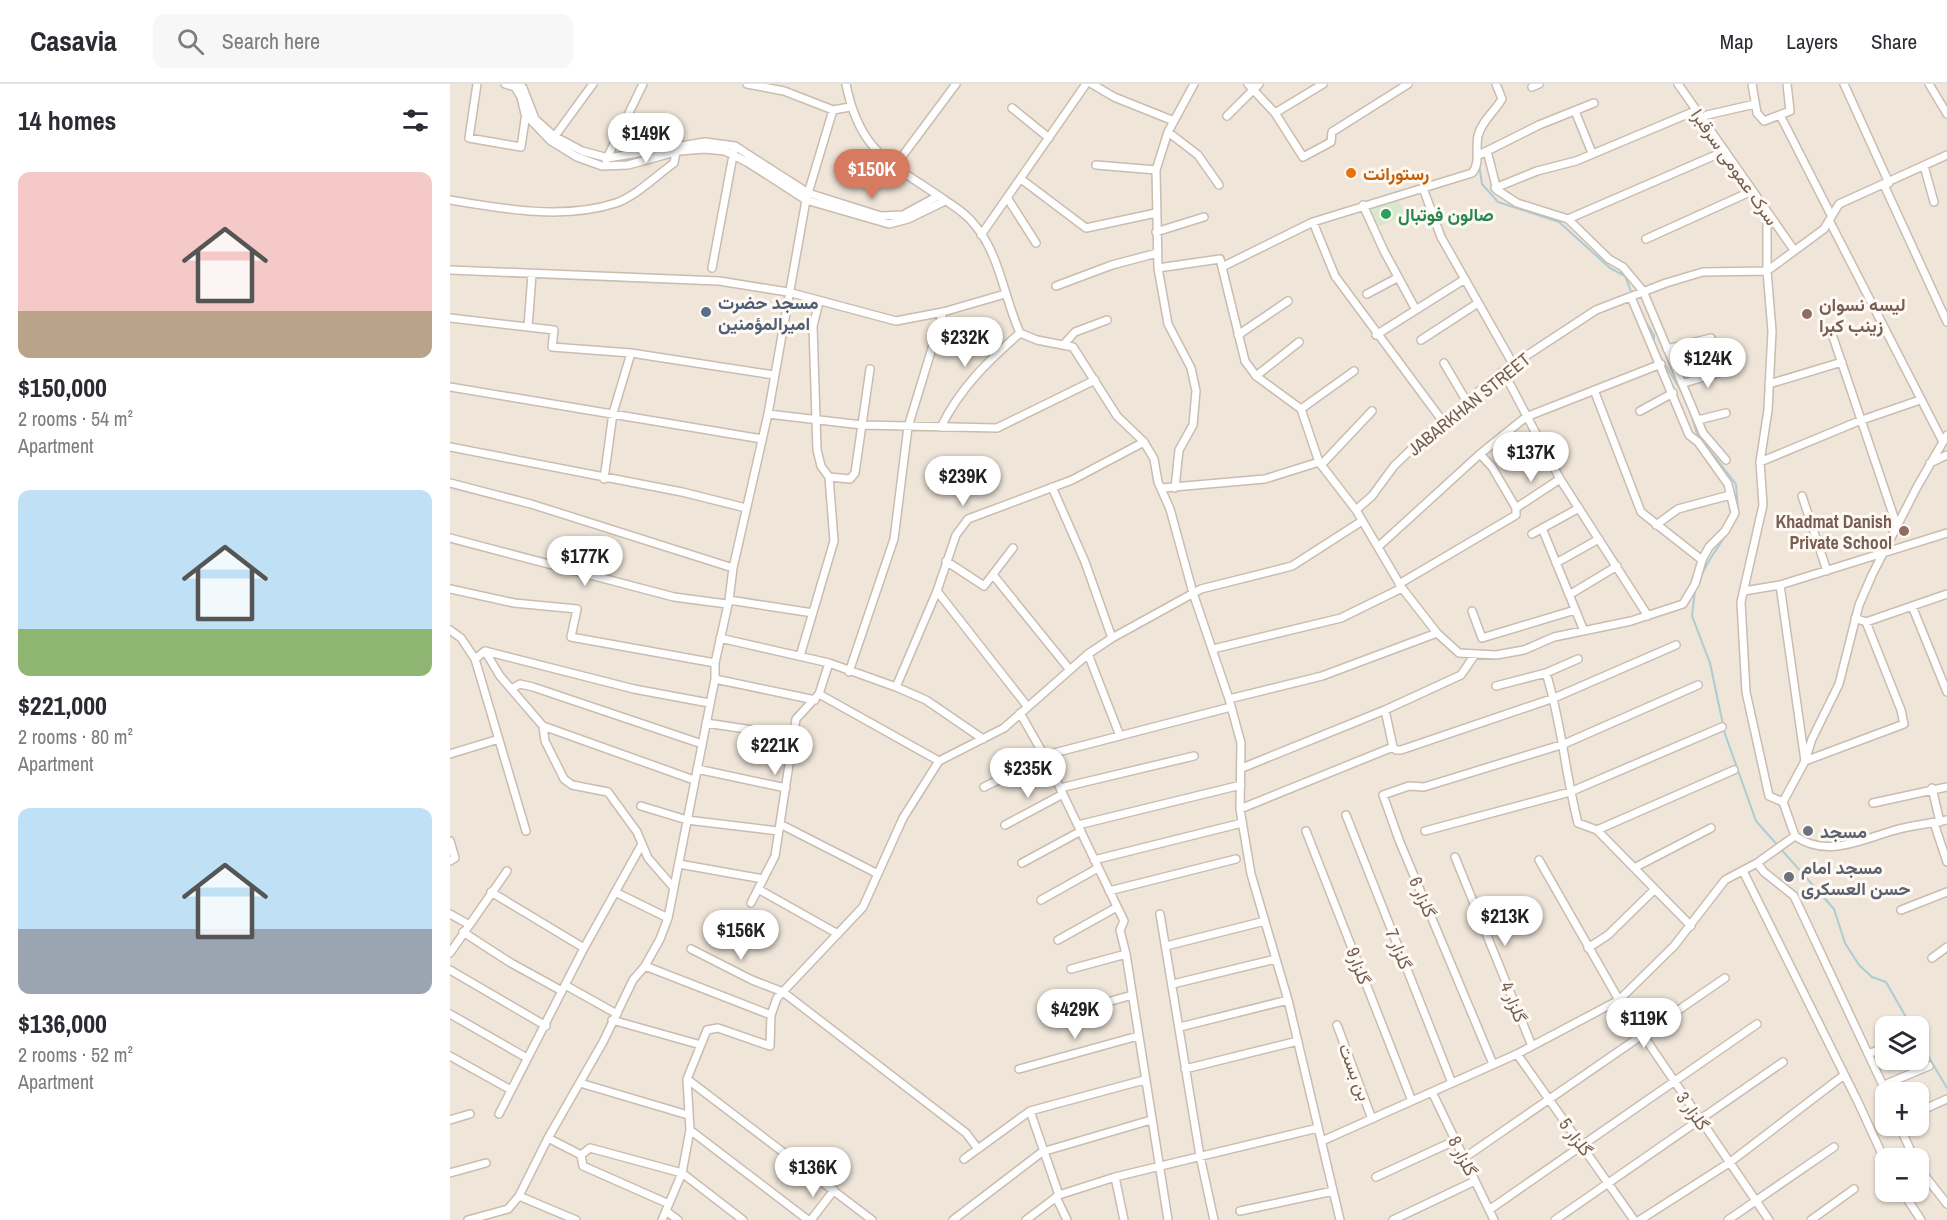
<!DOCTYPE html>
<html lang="en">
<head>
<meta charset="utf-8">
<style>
	body { margin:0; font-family:"Archivo Narrow",Vazirmatn,sans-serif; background:#f7f7f7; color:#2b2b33; height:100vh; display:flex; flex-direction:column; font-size:22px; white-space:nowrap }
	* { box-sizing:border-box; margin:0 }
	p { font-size:20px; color:#7c7c81 }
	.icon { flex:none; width:33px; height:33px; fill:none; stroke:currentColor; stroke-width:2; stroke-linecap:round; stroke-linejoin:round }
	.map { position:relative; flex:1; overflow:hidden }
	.side { display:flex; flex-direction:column; background:#fff; width:450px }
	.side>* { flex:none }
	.tools { position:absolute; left:1425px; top:932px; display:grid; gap:12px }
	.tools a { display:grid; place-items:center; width:54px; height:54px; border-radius:12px; background:#fff; box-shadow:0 2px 4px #0004; font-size:30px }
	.price { position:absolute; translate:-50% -51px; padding:0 14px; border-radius:21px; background:#fff; color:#222; font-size:20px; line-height:39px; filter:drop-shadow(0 2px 3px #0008) }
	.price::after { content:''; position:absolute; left:50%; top:36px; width:18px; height:14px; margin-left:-9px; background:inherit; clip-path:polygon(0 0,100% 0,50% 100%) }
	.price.selected { background:#d67b60; color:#fff }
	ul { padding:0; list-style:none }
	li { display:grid; align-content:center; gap:12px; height:318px; padding:0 18px }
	li span { display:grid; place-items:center; height:186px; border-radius:12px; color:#555 }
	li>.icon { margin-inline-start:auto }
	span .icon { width:108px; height:108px; fill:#fffc; stroke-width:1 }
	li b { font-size:26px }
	h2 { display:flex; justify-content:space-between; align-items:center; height:72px; padding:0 18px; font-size:26px }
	header { display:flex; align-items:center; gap:36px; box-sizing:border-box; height:84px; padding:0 30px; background:#fff; border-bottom:2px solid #e1e1e2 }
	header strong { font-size:28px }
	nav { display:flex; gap:33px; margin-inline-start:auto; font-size:21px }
	.search { width:420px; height:54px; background:#f7f7f7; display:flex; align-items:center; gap:15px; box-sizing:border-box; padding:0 21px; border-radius:12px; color:#7c7c81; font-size:22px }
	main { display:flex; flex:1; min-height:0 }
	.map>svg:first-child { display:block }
</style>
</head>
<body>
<header>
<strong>Casavia</strong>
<div class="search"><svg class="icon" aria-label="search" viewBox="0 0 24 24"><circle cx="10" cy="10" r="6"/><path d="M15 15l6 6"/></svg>Search here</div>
<nav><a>Map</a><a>Layers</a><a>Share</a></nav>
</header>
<main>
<section class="side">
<h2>14 homes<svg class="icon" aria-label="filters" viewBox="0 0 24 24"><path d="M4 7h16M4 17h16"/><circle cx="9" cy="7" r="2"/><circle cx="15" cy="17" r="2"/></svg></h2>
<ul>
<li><span style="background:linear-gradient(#f6c9c9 75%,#b9a48a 0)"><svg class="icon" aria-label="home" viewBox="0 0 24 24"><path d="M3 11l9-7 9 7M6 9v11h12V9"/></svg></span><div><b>$150,000</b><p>2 rooms · 54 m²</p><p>Apartment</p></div></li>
<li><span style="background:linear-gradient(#bfe0f5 75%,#8fb573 0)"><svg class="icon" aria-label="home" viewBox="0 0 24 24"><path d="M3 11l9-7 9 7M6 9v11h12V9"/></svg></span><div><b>$221,000</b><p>2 rooms · 80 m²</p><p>Apartment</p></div></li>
<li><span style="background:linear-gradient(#bfe0f5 65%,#9aa5b1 0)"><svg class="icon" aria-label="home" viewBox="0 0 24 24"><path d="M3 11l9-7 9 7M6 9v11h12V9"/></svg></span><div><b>$136,000</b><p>2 rooms · 52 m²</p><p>Apartment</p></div></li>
</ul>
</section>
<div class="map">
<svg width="1497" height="1136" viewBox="0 0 1497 1136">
	<rect width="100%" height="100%" fill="#fbf5ec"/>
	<path fill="#efe5d9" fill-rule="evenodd" d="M0,0H1497V1136H0ZM1436,942H1468V975H1436ZM1436,1008H1468V1041H1436ZM1436,1074H1468V1107H1436Z"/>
	<path fill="#d7e8cc" d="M949,116L955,133L923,144L917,127Z"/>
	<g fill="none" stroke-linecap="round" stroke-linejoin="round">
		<path stroke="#aacdd4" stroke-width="2" d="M1034,44L1053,20
			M1029,81L1032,100L1048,118L1109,138L1160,184L1175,192L1182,210
			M1193,234L1204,251V262L1236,315
			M1239,323L1247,350L1286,400L1288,426
			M1250,495C1260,469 1276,456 1287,431
			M1245,506L1242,532L1260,579L1275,650L1306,737L1384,825L1395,859L1409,881L1422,893L1436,898L1461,942
			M1468,955L1497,1004"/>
		<defs>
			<path id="street" d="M27,0L19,54L71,63L76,29
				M55,0L65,3L71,13L75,30L101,57L127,73L152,82L178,81L229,67L255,65L275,67L297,78L356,116L439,140L458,135L495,117
				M68,0L73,4L85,35L104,52L132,67L158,74L255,58L285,62L358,109L431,132L453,131L488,112
				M297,0L334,7L383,26
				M396,0C409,67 440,79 492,114C503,122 516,129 524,140C550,170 554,214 570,249L587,256L623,263L667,332L694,358L704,375L708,398L720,425L743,509L779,615L791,659L790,725L801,790L838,916L890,1136
				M642,0L664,13L724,37
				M798,0L825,29L853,73L881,58L882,48L958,0
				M1228,0L1344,166
				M1302,0L1307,29L1314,37L1340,27L1337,0
				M1394,0L1439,99
				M1479,0L1497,30
				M1082,3L1089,0
				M562,24L599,54
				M1125,27L1142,69
				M825,29L873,0
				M1330,31L1381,131
				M777,32L809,0
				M1252,35L1257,31L1305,20
				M718,48L748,71L769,101
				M102,56L143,0
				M1037,67L1047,106L1067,119L1118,135L1159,175L1173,183L1193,207L1253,349L1276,376
				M1027,72L1089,41L1144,19
				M156,76L193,0
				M646,81L706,86
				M445,82L506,0
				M1474,82L1484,118
				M571,95L636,144L706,129
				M1434,101L1497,238
				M973,104L991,153L1063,280
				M1045,104L1087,87L1126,77L1245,27
				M558,115L586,159
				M0,116C53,125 114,136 166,119C186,112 207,91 224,79L226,68
				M913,121L934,167L966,226
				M1317,129V187L1322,247L1318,326L1310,378L1313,421L1291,518L1296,608L1319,712L1333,718L1345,752
				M1118,135L1275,67
				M863,138L885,192L994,339
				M1380,138L1492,356
				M706,148L754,133
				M531,151L636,0
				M1196,155L1302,107
				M772,183L863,138L1022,89C1031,79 1025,64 1028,52C1031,38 1045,27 1052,15L1046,0
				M262,184L284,66
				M708,184L770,175L795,277L806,292L851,325L869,378
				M0,186L269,197L338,208L446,237L493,228L555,210
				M1317,187L1374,145L1389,120L1497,71
				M606,202L662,181L707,169
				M917,210L947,194
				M0,234L104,246L102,263L181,269L324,291
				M78,243L82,190
				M788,251L838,217
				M926,251L1015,195
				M1383,253L1447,442
				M971,256L1028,219
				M615,259L625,248L657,236
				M1217,265L1261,254
				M994,279L1017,318
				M1053,287L1110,395L1198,532
				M806,292L849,258
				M1234,299L1275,287
				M1319,300L1392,278
				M0,303L312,355
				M1144,306L1191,428L1252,476
				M851,325L904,287
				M1190,327L1223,309
				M318,330L412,341L547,344L645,296
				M1248,336L1276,329
				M491,343C510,304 538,277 570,249
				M0,363L232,408L296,424
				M1310,378L1409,337L1470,316
				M1480,379L1497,371
				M872,380L922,327
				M379,393L400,395L405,389L420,285
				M154,395L163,329L181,269
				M0,399L81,420L283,484
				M602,403L635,478L662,554
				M712,404L815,395L869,378L906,426L952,504L987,549L1009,569L1046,571L1074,566L1104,553L1181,537L1233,520L1245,500L1252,476L1259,463L1275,447L1285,429L1278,400L1248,358L1239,351L1181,213
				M725,404L729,366L743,341L746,307L741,284L718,240L708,184L706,86L718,48L744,0
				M1352,412L1377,487
				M1066,424L1110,395
				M906,426L922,412L944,382L973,354L1053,287L1146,226L1216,199L1253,188L1317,187
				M1206,441L1228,425L1280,411
				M1092,444L1134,547
				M1082,450L1129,424
				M0,454L224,513L277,520
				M928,463L1030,370L1076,333L1211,280
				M496,477L534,502L563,464
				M1106,479L1149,455
				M544,492L620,586
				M949,500L1066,431V424L1042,383L1030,370
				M1330,501L1355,677L1454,640L1451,626L1416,538
				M0,505L64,519L127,525L121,553L265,579
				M487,507L577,622
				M1294,507L1330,501L1497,449
				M1119,511L1167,482
				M279,516L363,529
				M1462,522L1497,608
				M1022,527L1032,554L1125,526
				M1405,534L1416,538L1497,510
				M0,546L11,554L25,575L76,747
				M270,554L379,579L446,603L476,616L533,655
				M763,565L891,534L952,504
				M35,567L50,592L93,642L95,657L114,695L122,701L158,708L187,748L198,774L224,804
				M638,570L670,652
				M350,572L384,457L379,393L371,382L367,366L363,242L369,218
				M25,575L35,567L184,605L259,619
				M399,588L444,455L458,343L493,228
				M1096,589C1112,639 1115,690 1128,739L1147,746L1241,842
				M265,595L365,616
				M1046,602L1096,589L1128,575
				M446,603L487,507L506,451L518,435L622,396L694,358
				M63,604L70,600L83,603L252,660
				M369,610L489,677
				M779,615L872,592L987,549
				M935,626L943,663L946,666H951L1104,614L1226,561
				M570,629L595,673L674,837L670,846L676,870L718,1136
				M256,639L343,652
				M93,642L244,696
				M0,670L49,655
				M792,684L935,626L1011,591L1024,572
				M247,685L336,704
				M534,703L604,669L781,623
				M610,704L744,672
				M1482,704L1490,738
				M1333,718L1355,677L1362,655L1389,600L1409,521L1422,491L1467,403L1497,351
				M1423,719L1497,703
				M191,722L237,736L328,747
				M790,725L943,663
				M896,731L1002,999
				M1484,739L1497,778
				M330,740L428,790
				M555,741L613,710
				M628,741L791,701
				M1147,746L1284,686
				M856,747L962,1017
				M975,747L1120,708L1272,643
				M1345,752C1376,774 1411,756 1442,747C1460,741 1479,740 1497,736
				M0,757L5,774L0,777
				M1005,773L1082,962
				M644,776L792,739
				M1089,776L1169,916L1319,1136
				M572,779L631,747
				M1307,779L1314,788L1344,812L1436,1008
				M229,780L313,795
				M1184,784L1261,744
				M1293,787L1408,1018L1436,1079
				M308,805L388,850
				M659,807L786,775
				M41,808L134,864
				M165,808L218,834
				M591,816L648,784
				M301,819L325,772L346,635L369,610L379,579
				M1451,826L1497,808
				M0,830L18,840
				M710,830L750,1072L764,1136
				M13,848L61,879L112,907
				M608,856L667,823
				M716,862L815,837
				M1138,864L1158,851L1205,805
				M241,865L302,896L333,908L516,1049L528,1065
				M0,869L57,787
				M1482,874L1497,863
				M195,882L321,931
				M621,885L676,870
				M0,886L96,942
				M723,900L826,875
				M115,901L167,930
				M0,930L77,974
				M613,931L682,911
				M162,936L251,961
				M887,941L922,1035
				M730,943L838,916
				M1067,970L1184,1136
				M1418,970L1436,963
				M0,972L61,1006
				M1043,980L949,756L933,711L959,702L974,703L1114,660L1248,601
				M569,985L688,952
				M735,985L848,957
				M237,995L422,1136
				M130,999L238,1031
				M1434,1001L1479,982
				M982,1008L1044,1136
				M580,1027L609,1111
				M1468,1028L1497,1015
				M49,1030L134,864L192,760
				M0,1036L20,1030
				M1449,1041L1464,1074
				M240,1046L358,1136
				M98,1054L131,1071L133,1082L219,1120
				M872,1057L1067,970L1169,916L1224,862L1275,796L1307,779L1345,752
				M131,1071L140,1064L232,1089L293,1136
				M1014,1074L1275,894
				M514,1075L580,1027L694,996
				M1468,1083L1497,1120
				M0,1089L36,1079
				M665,1093L674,1136
				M926,1093L1004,1057
				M1452,1107L1471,1136
				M69,1112L126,1136
				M606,1113L617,1136
				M1039,1126L1307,940
				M216,1127L228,1136
				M790,1127L883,1107
				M18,1136L58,1125L69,1112L98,1054L153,958L183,896L195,882L210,855L218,834L265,595V579L279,516L283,484L318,330L356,116L383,26L400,23
				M212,1136L232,1089L240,1046L237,995L257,946L268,944L320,962L321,931L327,914L413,823L453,734L489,677L554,644L638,570L662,554L751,505L842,482L912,437
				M361,1136L384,1106
				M503,1136L592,1068L701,1036
				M576,1136L609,1111L665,1093L868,1044
				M943,1136L1025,1097
				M1105,1136L1333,978
				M1190,1136L1279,1079L1394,991
				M1278,1136L1384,1063
				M1361,1136L1404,1105"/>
		</defs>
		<use href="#street" stroke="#cabcb0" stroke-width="10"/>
		<use href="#street" stroke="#fff" stroke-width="7"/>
	</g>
	<circle fill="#e8710a" stroke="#fef9f3" stroke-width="2" cx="901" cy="89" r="6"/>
	<circle fill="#2e9e5b" stroke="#fef9f3" stroke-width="2" cx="936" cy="130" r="6"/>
	<circle fill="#5c6f8a" stroke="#fef9f3" stroke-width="2" cx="256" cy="228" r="6"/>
	<g fill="#8d6e63" stroke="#fef9f3" stroke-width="2">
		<circle cx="1357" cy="230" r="6"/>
		<circle cx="1454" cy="447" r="6"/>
	</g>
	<g fill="#6b7280" stroke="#fef9f3" stroke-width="2">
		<circle cx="1358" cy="747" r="6"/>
		<circle cx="1339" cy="793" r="6"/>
	</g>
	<g text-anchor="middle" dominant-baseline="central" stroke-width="6" stroke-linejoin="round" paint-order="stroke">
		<g font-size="18" fill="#745e51" stroke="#fef9f3">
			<text transform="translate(1285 83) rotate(55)">سرک عمومی سرقبرا</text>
			<text transform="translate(1019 320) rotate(-39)">JABARKHAN STREET</text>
			<text transform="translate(973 813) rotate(67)">گلزار 6</text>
			<text transform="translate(949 865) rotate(68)">گلزار 7</text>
			<text transform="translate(909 882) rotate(69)">گلزار9</text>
			<text transform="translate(1064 918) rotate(68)">گلزار 4</text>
			<text transform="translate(905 988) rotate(69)">بن بست</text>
			<text transform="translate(1243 1027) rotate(55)">گلزار 3</text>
			<text transform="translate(1126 1053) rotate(53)">گلزار 5</text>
			<text transform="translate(1013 1072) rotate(63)">گلزار 8</text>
		</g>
		<g font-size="18" font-weight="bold" fill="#c56008" stroke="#fef9f3" text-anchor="start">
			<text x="913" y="89">رستورانت</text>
		</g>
		<g font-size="18" font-weight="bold" fill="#27864d" stroke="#fef9f3" text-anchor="start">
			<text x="948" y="130">صالون فوتبال</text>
		</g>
		<g font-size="18" font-weight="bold" fill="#4e5e75" stroke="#fef9f3" text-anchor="start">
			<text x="268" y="218">مسجد حضرت<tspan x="268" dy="21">امیرالمؤمنین</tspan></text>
		</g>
		<g font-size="18" font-weight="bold" fill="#785e54" stroke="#fef9f3" text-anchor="start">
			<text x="1369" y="220">لیسه نسوان<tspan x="1369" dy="21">زینب کبرا</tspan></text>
			<text x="1442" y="437" text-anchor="end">Khadmat Danish<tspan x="1442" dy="21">Private School</tspan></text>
		</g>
		<g font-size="18" font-weight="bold" fill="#5b616d" stroke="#fef9f3" text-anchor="start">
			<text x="1370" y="747">مسجد</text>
			<text x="1351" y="783">مسجد امام<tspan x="1351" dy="21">حسن العسکری</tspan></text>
		</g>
	</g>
</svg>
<div class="tools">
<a><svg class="icon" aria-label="layers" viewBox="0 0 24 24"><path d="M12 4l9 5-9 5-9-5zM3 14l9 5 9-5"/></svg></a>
<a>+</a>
<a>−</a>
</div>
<b class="price" style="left:196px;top:80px">$149K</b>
<b class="price selected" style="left:422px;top:116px">$150K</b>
<b class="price" style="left:515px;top:284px">$232K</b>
<b class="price" style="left:1258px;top:305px">$124K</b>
<b class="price" style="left:1081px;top:399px">$137K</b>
<b class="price" style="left:513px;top:423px">$239K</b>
<b class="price" style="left:135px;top:503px">$177K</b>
<b class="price" style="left:325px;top:692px">$221K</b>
<b class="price" style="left:578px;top:715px">$235K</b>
<b class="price" style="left:1055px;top:863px">$213K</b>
<b class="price" style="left:291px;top:877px">$156K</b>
<b class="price" style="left:625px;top:956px">$429K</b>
<b class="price" style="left:1194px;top:965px">$119K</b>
<b class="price" style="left:363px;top:1114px">$136K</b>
</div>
</main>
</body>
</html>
